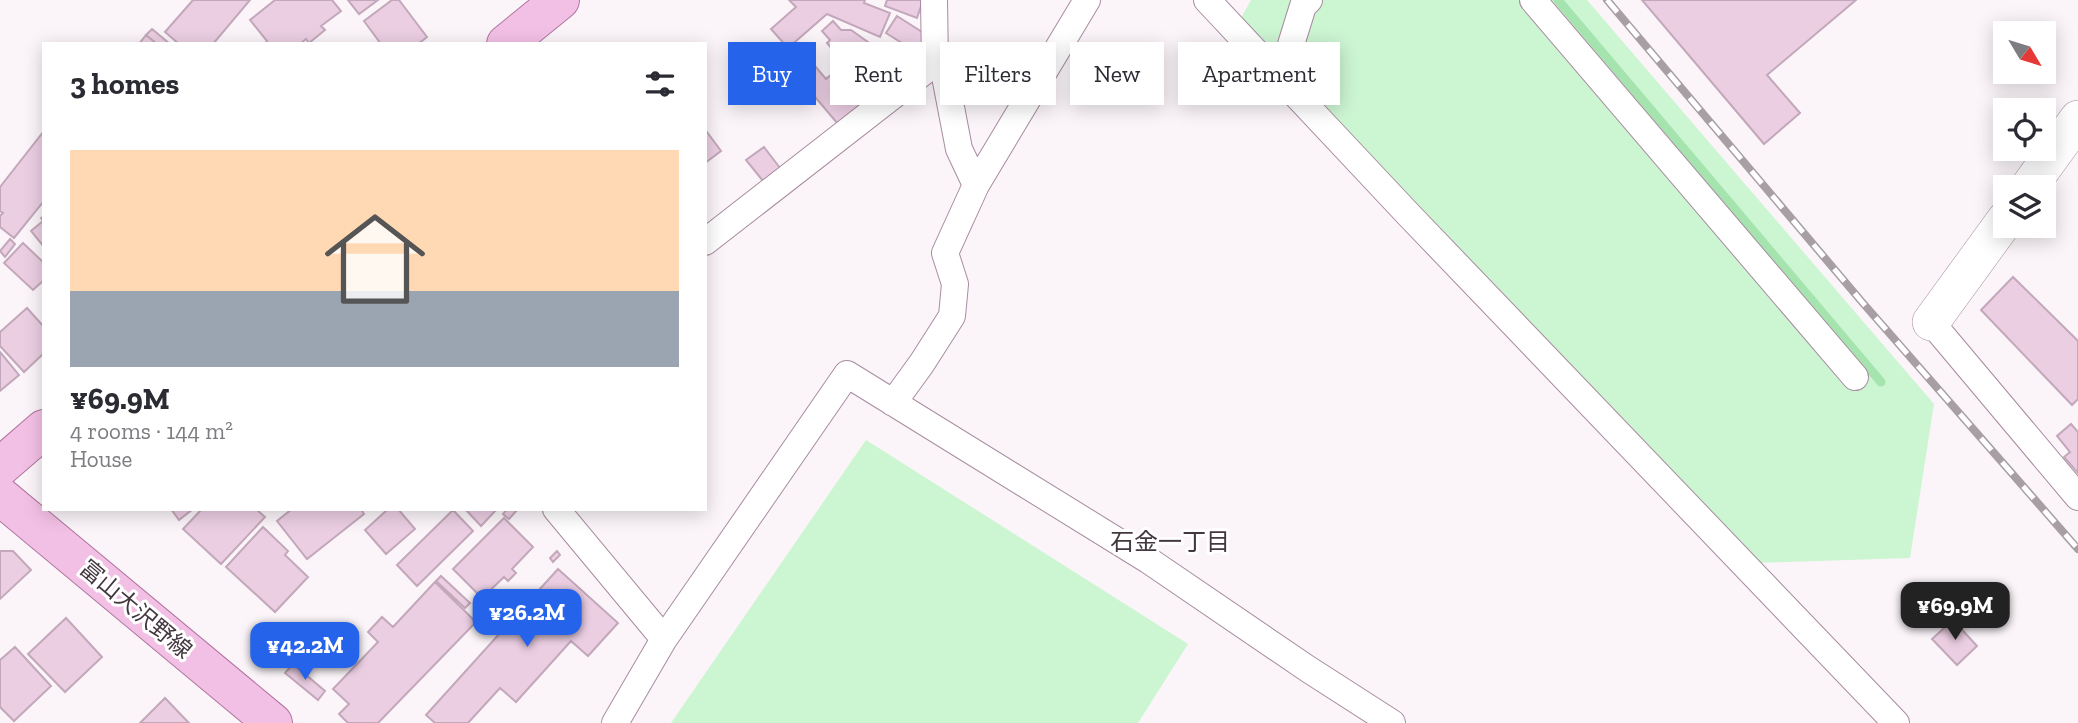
<!DOCTYPE html>
<html lang="en">
<head>
<meta charset="utf-8">
<style>
	body { margin:0; font-family:"Zilla Slab","Noto Sans JP",serif; background:#f7f7f7; color:#2b2b33; height:100vh; display:flex; flex-direction:column; font-size:26px; white-space:nowrap }
	* { box-sizing:border-box; margin:0 }
	p { font-size:23px; color:#7c7c81 }
	.icon { flex:none; width:38px; height:38px; fill:none; stroke:currentColor; stroke-width:2; stroke-linecap:round; stroke-linejoin:round }
	.map { position:relative; flex:1; overflow:hidden }
	.sheet { position:absolute; left:42px; top:42px; width:665px; height:469px; display:flex; flex-direction:column; background:#fff; border-radius:0px; box-shadow:0 4px 18px #0003 }
	.sheet>* { flex:none }
	.hud { position:absolute; left:728px; top:42px; width:665px; height:63px; display:flex; gap:14px }
	.needle { width:46px; rotate:128deg }
	.tools { position:absolute; left:1993px; top:21px; display:grid; gap:14px }
	.tools a { display:grid; place-items:center; width:63px; height:63px; border-radius:0px; background:#fff; box-shadow:0 4px 18px #0003; font-size:35px }
	.price { position:absolute; translate:-50% -60px; padding:0 16px; border-radius:14px; background:#2563eb; color:#fff; font-size:23px; line-height:46px; filter:drop-shadow(0 2px 4px #0008) }
	.price::after { content:''; position:absolute; left:50%; top:42px; width:21px; height:16px; margin-left:-10px; background:inherit; clip-path:polygon(0 0,100% 0,50% 100%) }
	.price.active { background:#222; color:#fff }
	ul { padding:0; list-style:none }
	li { display:grid; align-content:center; gap:14px; height:371px; padding:0 28px }
	li span { display:grid; place-items:center; height:217px; border-radius:0px; color:#555 }
	li>.icon { margin-inline-start:auto }
	span .icon { width:126px; height:126px; fill:#fffc; stroke-width:1 }
	li b { font-size:30px }
	h2 { display:flex; justify-content:space-between; align-items:center; height:84px; padding:0 28px; font-size:30px }
	.chip { padding:0 24px; border-radius:0px; background:#fff; box-shadow:0 4px 18px #0003; font-size:24px; line-height:63px }
	.chip.active { background:#2563eb; color:#fff }
	.map>svg:first-child { display:block }
</style>
</head>
<body>
<div class="map">
<svg width="2078" height="723" viewBox="0 0 2078 723">
	<rect width="100%" height="100%" fill="#fbf5f9"/>
	<path fill="#ccf5d2" d="M1251,0H1587L1934,404L1910,558L1754,563L1241,18Z
		M866,440L1188,644L1138,723H671Z"/>
	<g fill="none" stroke-linecap="round" stroke-linejoin="round">
		<path stroke="#a6e4af" stroke-width="9" d="M1558,0L1881,382"/>
	</g>
	<path fill="#ebcee2" stroke="#c3a7ba" stroke-width="2" d="M193,0H250L213,44H179L165,32Z
		M275,0H332L341,11L321,26L325,30L309,43L306,39L300,44H265L267,41L250,20Z
		M348,0H378L359,14Z
		M392,0H399L427,37L418,44H381L364,21Z
		M789,0H865L864,3L890,13L880,37L827,14L788,48L771,29L796,7Z
		M887,0H923L917,18L885,6Z
		M1642,0H1856L1767,75L1800,113L1764,144Z
		M897,16L925,34L928,43L921,55L886,33Z
		M833,21L841,30H851L896,62L875,93L867,99L846,75L851,71L827,43L830,40L822,31Z
		M152,29L170,44H157L146,35Z
		M146,35L157,44H139Z
		M809,59L826,79L832,74L848,94L852,91L862,103L838,124L794,72Z
		M794,72L799,78L788,86L783,80Z
		M44,131V201L14,238L0,227V216L3,213L0,211V187Z
		M707,132L721,151L705,163V133Z
		M764,147L780,168L763,181L746,160Z
		M44,216V247L31,231L43,221L41,218Z
		M10,239L15,244L5,257L0,251Z
		M23,243L44,263V280L33,290L4,263Z
		M2013,277L2078,341V399L2072,405L1981,310Z
		M27,308L44,327V353L24,372L0,346V332Z
		M0,352L19,375L0,391Z
		M2071,424L2078,432V473L2064,457L2070,452L2057,436Z
		M171,509H193L179,520Z
		M202,509H256L265,517L221,564L183,529Z
		M292,509H361L364,514L307,559L277,521Z
		M388,509H398L415,529L386,554L365,530Z
		M465,509H497L481,526Z
		M507,509H518L509,519L503,514Z
		M453,510L473,531L417,586L397,565Z
		M504,518L533,547L512,569L516,573L508,581L504,577L482,598L453,569Z
		M263,527L288,551L285,555L308,577L275,612L226,567Z
		M0,551H13L31,570L0,599Z
		M557,551L560,555L553,562L550,558Z
		M558,569L618,623L588,656L571,641L516,702L500,688L468,723H435L426,715Z
		M441,576L470,603L465,608L436,581Z
		M435,582L476,622L378,723H348L339,714L349,704L333,689L378,642L368,632L382,617L393,627Z
		M485,608L493,614L486,623L478,616Z
		M66,618L102,657L65,692L28,654Z
		M1953,620L1977,646L1957,665L1932,639Z
		M15,647L51,686L14,721L0,707V660Z
		M293,664L325,691L318,700L285,673Z
		M165,698L189,723H140Z"/>
	<g fill="none" stroke-linecap="round" stroke-linejoin="round">
		<defs>
			<path id="street" d="M934,0L935,63L944,71L959,149L976,185
				M1207,0L1408,214L1896,723
				M1533,0L1855,377
				M1289,51L1303,6L1309,0
				M705,242L935,63
				M1931,322L2078,497
				M893,403L922,363L952,316L955,284L945,253L976,185L1087,0
				M556,509L664,639
				M615,723L664,639L847,374L1148,560L1308,669L1392,723"/>
			<path id="secondary" d="M2029,187L2078,119
				M1931,322L2006,219"/>
			<path id="primary" d="M506,44L560,0
				M0,467L44,429
				M0,496L273,723"/>
		</defs>
		<use href="#street" stroke="#a88ca0" stroke-width="28"/>
		<use href="#secondary" stroke="#a88ca0" stroke-width="38"/>
		<use href="#primary" stroke="#b175a0" stroke-width="40"/>
		<use href="#street" stroke="#fff" stroke-width="26"/>
		<use href="#secondary" stroke="#fff" stroke-width="37"/>
		<use href="#primary" stroke="#f3c0e5" stroke-width="38"/>
		<defs>
			<path id="rail" d="M1607,0L1862,302L2078,549"/>
		</defs>
		<use href="#rail" stroke="#a89fa5" stroke-width="8"/>
		<use href="#rail" stroke="#fff" stroke-width="5" stroke-dasharray="16" stroke-linecap="butt"/>
	</g>
	<g text-anchor="middle" dominant-baseline="central" stroke-width="6" stroke-linejoin="round" paint-order="stroke">
		<g font-size="23" fill="#443840" stroke="#fff">
			<text transform="translate(136 609) rotate(40)">富山大沢野線</text>
		</g>
		<g font-size="24" fill="#443840" stroke="#fff">
			<text x="1170" y="541">石金一丁目</text>
		</g>
	</g>
</svg>
<div class="tools">
<a><svg class="needle" viewBox="-14 -14 28 28"><path d="M0-13l5 13h-10z" fill="#e53935"/><path d="M0 13l5-13h-10z" fill="#7c7c81"/></svg></a>
<a><svg class="icon" aria-label="locate" viewBox="0 0 24 24"><circle cx="12" cy="12" r="6"/><path d="M12 2v4M12 18v4M2 12h4M18 12h4"/></svg></a>
<a><svg class="icon" aria-label="layers" viewBox="0 0 24 24"><path d="M12 4l9 5-9 5-9-5zM3 14l9 5 9-5"/></svg></a>
</div>
<b class="price active" style="left:1955px;top:642px">¥69.9M</b>
<b class="price" style="left:527px;top:649px">¥26.2M</b>
<b class="price" style="left:305px;top:682px">¥42.2M</b>
<div class="hud">
<a class="chip active">Buy</a>
<a class="chip">Rent</a>
<a class="chip">Filters</a>
<a class="chip">New</a>
<a class="chip">Apartment</a>
</div>
<section class="sheet">
<h2>3 homes<svg class="icon" aria-label="filters" viewBox="0 0 24 24"><path d="M4 7h16M4 17h16"/><circle cx="9" cy="7" r="2"/><circle cx="15" cy="17" r="2"/></svg></h2>
<ul>
<li><span style="background:linear-gradient(#ffd9b3 65%,#9aa5b1 0)"><svg class="icon" aria-label="home" viewBox="0 0 24 24"><path d="M3 11l9-7 9 7M6 9v11h12V9"/></svg></span><div><b>¥69.9M</b><p>4 rooms · 144 m²</p><p>House</p></div></li>
</ul>
</section>
</div>
</body>
</html>
